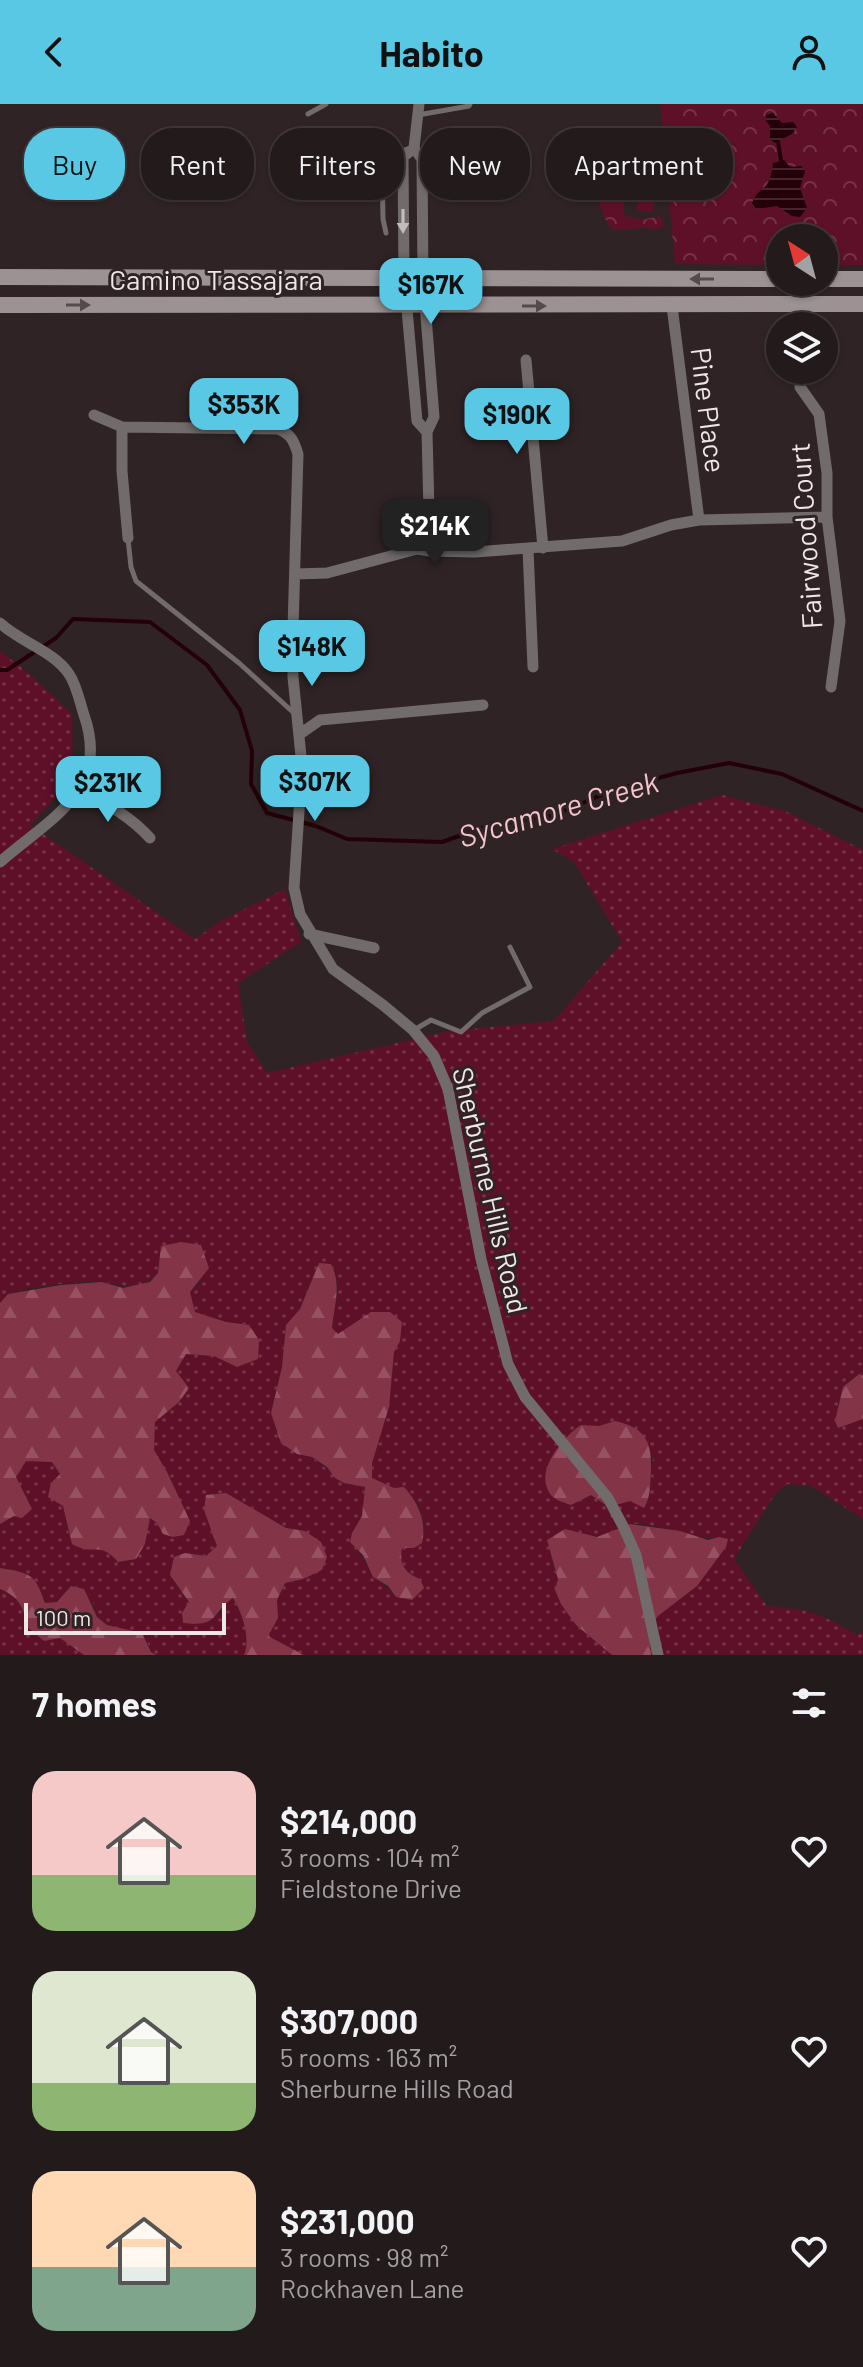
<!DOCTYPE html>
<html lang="en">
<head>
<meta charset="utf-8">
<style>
	body { margin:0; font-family:Barlow,sans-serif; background:#2f2729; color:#f1f3f6; height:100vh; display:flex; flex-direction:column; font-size:30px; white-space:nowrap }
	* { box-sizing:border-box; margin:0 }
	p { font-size:26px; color:#a3a1a3 }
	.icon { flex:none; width:44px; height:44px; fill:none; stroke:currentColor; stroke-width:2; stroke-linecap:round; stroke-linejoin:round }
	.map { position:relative; height:1551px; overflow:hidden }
	.sheet { display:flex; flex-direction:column; background:#231a1c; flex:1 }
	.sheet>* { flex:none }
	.guide { position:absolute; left:24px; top:24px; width:816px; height:72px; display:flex; gap:16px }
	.needle { width:52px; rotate:324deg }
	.fabs { position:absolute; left:766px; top:120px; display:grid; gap:16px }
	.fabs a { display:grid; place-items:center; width:72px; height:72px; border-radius:50%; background:#231a1c; box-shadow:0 2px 6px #0004,0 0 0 2px #40383b; font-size:40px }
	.scale { position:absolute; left:24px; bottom:20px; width:202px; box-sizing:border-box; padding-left:8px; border:4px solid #efe6e8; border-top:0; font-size:22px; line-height:28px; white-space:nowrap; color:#efe6e8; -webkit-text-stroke:6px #2f2325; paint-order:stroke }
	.price { position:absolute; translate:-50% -68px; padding:0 18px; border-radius:16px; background:#59c8e5; color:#111; font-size:26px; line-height:52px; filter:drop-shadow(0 2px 4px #0008) }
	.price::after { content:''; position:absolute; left:50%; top:48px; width:24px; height:18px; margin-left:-12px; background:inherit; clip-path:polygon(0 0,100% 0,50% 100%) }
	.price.current { background:#222; color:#fff }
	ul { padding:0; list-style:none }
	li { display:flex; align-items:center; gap:24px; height:200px; padding:0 32px }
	li span { display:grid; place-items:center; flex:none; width:224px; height:160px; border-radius:24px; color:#555 }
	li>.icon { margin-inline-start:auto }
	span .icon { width:96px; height:96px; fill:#fffc; stroke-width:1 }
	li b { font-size:34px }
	h2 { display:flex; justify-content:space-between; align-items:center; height:96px; padding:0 32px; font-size:34px }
	.chip { padding:0 28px; border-radius:32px; background:#231a1c; box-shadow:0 2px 6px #0004,0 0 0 2px #40383b; font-size:28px; line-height:72px }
	.chip.current { background:#59c8e5; color:#111 }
	header { display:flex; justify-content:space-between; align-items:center; height:104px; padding:0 32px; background:#59c8e5; color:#111; font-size:36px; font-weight:700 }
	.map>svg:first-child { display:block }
</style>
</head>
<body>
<header><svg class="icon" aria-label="back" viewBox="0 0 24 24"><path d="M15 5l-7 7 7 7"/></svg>Habito<svg class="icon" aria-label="person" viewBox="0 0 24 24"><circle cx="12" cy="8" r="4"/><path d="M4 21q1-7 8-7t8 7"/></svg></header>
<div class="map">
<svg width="863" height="1551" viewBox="0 0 863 1551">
	<defs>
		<pattern id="grass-dots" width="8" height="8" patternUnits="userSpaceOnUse" patternTransform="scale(2)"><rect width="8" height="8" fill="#5e1029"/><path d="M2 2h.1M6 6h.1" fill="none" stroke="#753348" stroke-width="1.8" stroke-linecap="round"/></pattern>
		<pattern id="forest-firs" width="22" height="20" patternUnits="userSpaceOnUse" patternTransform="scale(2)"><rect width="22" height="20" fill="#843447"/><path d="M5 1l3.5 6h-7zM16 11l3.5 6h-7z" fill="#965162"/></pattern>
		<pattern id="park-crowns" width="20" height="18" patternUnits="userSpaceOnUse" patternTransform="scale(2)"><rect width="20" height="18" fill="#5e1029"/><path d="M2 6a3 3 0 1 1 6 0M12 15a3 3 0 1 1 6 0" fill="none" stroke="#753348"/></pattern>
		<pattern id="water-rules" width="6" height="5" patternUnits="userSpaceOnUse" patternTransform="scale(2)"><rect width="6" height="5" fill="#240009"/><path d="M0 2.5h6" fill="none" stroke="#44252d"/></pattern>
	</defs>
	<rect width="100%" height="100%" fill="#2f2325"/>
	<path fill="url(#grass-dots)" fill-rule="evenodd" d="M0,547L26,567L72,610L73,675L30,721L195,835L222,816L285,785L301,838L238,879L247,938L267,969L450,927L554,917L622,838L574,758L552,745L722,691L785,707L863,746V1271L858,1270L843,1283L835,1317L838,1324L863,1315V1415L811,1382L788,1380L775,1390L734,1455L767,1502C808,1505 822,1510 857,1531L863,1527V1551H651L649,1525L658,1512L697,1482L704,1469L716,1458L719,1433C695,1439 660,1418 632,1420C619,1421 608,1431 596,1433C586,1434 575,1428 565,1425L552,1457L576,1521L612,1551H304L267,1532L278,1514L277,1496L285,1479L303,1475L305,1427L286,1424L226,1389L206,1391L217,1442L206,1452L185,1449L170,1471L189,1499L219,1511L224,1500L233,1494C242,1509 251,1535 244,1551H156L151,1548L147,1537L108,1521L97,1513L93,1499L71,1482L57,1498L45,1499C36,1471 29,1468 0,1464V1420L14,1412L16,1373L26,1356L52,1358L60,1370L51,1379L56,1396L63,1402L69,1430L110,1448L145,1440L149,1414L157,1419L189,1417L167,1368L153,1346L155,1318L179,1298L176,1267L186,1250L214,1252L237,1263L249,1221L226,1218L195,1208L190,1188L201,1178L158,1169C140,1189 124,1181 101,1178C86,1176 21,1183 9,1190C5,1192 3,1196 0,1199ZM319,1159L331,1160C343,1181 334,1202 332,1224L338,1231L357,1217L400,1237L394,1248L389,1303L372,1359V1375L418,1399L425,1426L402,1444C399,1461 405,1469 420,1475L396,1493C390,1485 384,1481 376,1475C370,1469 354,1438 352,1429L362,1412L365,1383L344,1379L312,1353L297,1350L271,1309L282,1263L286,1221L300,1205ZM615,1317L653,1353L651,1376L644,1403L630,1397L609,1403L591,1391L571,1401L581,1321L599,1322Z
		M0,1485C19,1493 24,1503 27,1523L44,1537L60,1533L84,1551H0Z"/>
	<path fill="url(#forest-firs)" d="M181,1138L201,1141L209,1164L190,1188L195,1208L226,1218L249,1221L259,1236L258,1255L237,1263L214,1252L186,1250L176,1267L189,1284L179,1298L155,1318L154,1346L167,1368L190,1417L184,1431L173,1433L163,1430L157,1419L150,1414L145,1440L136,1455L118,1458C99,1436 94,1453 72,1440L63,1402L48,1393L51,1379L60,1370L52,1358L26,1357L16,1373L32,1405L22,1414L14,1412L0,1420V1199L8,1190L61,1181L102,1178L123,1184L150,1178L158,1169L161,1142Z
		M319,1159L331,1160C342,1181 334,1202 332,1224L338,1230L371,1208H390L402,1218L400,1237L394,1248L389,1303L372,1359V1374L394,1384L404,1383C418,1398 427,1418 422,1439L414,1444H402C399,1461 405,1469 420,1475L424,1484L412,1496L396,1493L388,1482L373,1473L363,1451L350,1438L352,1429L362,1412L365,1383L344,1379L335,1374L327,1363L312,1353L297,1350L281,1339L271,1309L282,1263L286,1221L300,1205Z
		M859,1270L863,1271V1315L838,1324L835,1317L843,1283Z
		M615,1317C646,1324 652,1338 651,1367C650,1381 651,1392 644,1404L630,1397L609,1403L591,1391L571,1401C563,1398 553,1396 549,1388C535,1366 564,1332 581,1321L599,1322Z
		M226,1389L286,1424L305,1427L321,1438L327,1453L322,1466L303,1475L285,1479L277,1496L278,1514L268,1532L304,1551H244C251,1535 242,1508 233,1494C210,1510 220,1523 183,1519L182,1509L189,1498L170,1471L174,1453L185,1449L206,1452L217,1442L204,1406L206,1391Z
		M630,1420L680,1427L708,1436L719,1433L728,1435L726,1443L697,1482L658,1512L649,1525L651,1551H612L576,1521L561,1500L555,1486L558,1475L547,1436L565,1425L597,1433Z
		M0,1464C31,1469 35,1470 45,1499L57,1498L71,1482L84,1485L97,1513L107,1521L142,1529L151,1548L156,1551H84L60,1534L44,1537L27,1523C24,1503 19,1493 0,1485Z"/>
	<path fill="url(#park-crowns)" d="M660,0H863V161H824V134H780V161L675,160Z
		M611,82C627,86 621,100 625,112L642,116L659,112L663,116V123C653,128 651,123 641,124C630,125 622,128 611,125C604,112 594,99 604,84Z"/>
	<path fill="#5e1029" d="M637,80H654V107H637Z"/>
	<path fill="url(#water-rules)" d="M773,9L782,19L793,18L797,23L792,30L775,39L770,35V22L766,17V11Z
		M784,56L790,63L801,62L805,67L800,84L807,104L800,113L792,112L777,102L756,105L752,99C761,78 769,92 773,59Z"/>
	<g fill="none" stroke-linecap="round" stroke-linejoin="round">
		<path stroke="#240009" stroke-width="4" d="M778,38L781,56
			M0,566H7L56,534L73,515L150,518L207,561L240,606L252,647L251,680L267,709L316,722L347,735L442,738L487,722L552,712L611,687L677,669L729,659L782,670L863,707"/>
		<path stroke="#716b6c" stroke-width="5" d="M308,10L326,0
			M418,11L469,2L470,0
			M386,129L383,115L382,59L385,50L409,45
			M128,435L131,463L136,477L239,559L295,610
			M414,926L431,916L461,928L482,909L530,883L510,843"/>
		<path stroke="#716b6c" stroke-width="11" d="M419,0L414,44L403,53L404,172L417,317L427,328
			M672,202L699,416
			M526,256L543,444
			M800,283L819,310L827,369V413L840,517L831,583
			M94,311L122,323L278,325C291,330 294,337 298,350L293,525V573L302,662L294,784L300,810L333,865L383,901L413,926L434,952L448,985L481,1155L508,1260L525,1293L608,1394L623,1422L636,1451L658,1551
			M122,323V367L128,434
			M528,445L533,563
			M430,447L475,448L622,437L671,421L699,416L827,413
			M296,470L327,469L417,445L430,447L427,328L434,313L423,175L422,55L414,44
			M0,519C20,538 54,547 69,570C77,582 80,599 84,611C111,687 49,715 0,758
			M300,630L320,616L483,601
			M82,686C107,700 130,712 150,734
			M309,830L374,844"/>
		<path stroke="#9c9193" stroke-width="16" d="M0,173L780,175
			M824,175H863
			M0,201L863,200"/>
	</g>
	<defs><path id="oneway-solid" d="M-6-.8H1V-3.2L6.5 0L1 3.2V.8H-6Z" transform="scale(2)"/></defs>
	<use fill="#c3bbbd" href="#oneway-solid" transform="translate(403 117) rotate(90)"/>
	<g fill="#554a4c">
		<use href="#oneway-solid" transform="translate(702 175) rotate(-180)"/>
		<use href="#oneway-solid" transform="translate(78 201)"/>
		<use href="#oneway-solid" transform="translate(534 202)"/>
	</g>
	<g text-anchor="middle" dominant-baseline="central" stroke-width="6" stroke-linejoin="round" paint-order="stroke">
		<g font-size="28" fill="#efe6e8" stroke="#2f2325">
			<text x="216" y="175">Camino Tassajara</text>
			<text transform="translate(709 306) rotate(83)">Pine Place</text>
			<text transform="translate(805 432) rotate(-94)">Fairwood Court</text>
			<text transform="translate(491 1086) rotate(77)">Sherburne Hills Road</text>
		</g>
		<g font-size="30" font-style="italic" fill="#f5c4cc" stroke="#2f2325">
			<text transform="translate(558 704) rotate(-16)">Sycamore Creek</text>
		</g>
	</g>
</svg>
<div class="fabs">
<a><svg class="needle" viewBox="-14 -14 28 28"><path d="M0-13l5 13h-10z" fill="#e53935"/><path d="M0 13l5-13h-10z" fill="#a3a1a3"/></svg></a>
<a><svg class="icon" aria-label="layers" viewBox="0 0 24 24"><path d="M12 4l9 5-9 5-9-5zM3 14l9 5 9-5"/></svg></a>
</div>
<div class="scale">100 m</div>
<b class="price" style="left:431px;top:222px">$167K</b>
<b class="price" style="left:244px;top:342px">$353K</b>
<b class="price" style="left:517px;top:352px">$190K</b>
<b class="price current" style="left:435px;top:463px">$214K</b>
<b class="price" style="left:312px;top:584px">$148K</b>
<b class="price" style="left:315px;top:719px">$307K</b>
<b class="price" style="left:108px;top:720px">$231K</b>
<div class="guide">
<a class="chip current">Buy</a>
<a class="chip">Rent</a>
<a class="chip">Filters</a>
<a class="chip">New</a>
<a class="chip">Apartment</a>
</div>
</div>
<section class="sheet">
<h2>7 homes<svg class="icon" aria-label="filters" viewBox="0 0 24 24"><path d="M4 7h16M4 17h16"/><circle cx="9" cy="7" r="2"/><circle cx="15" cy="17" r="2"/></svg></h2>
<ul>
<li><span style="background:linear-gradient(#f6c9c9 65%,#8fb573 0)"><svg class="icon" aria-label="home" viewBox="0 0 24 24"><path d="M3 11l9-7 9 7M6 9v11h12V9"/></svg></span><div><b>$214,000</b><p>3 rooms · 104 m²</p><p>Fieldstone Drive</p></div><svg class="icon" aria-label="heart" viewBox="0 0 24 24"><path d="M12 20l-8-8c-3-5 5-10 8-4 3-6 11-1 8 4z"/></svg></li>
<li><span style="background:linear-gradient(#dfe7d0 70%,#8fb573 0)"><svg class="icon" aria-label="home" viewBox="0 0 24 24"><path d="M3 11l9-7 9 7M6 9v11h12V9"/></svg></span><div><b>$307,000</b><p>5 rooms · 163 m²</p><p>Sherburne Hills Road</p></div><svg class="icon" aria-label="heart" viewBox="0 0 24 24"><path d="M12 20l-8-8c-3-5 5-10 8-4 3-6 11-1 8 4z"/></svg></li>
<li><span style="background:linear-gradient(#ffd9b3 60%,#7fa58c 0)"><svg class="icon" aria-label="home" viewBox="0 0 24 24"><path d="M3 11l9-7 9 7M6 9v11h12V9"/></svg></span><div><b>$231,000</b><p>3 rooms · 98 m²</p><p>Rockhaven Lane</p></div><svg class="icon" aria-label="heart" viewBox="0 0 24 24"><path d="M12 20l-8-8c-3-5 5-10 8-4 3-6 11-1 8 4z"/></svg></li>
</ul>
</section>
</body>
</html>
